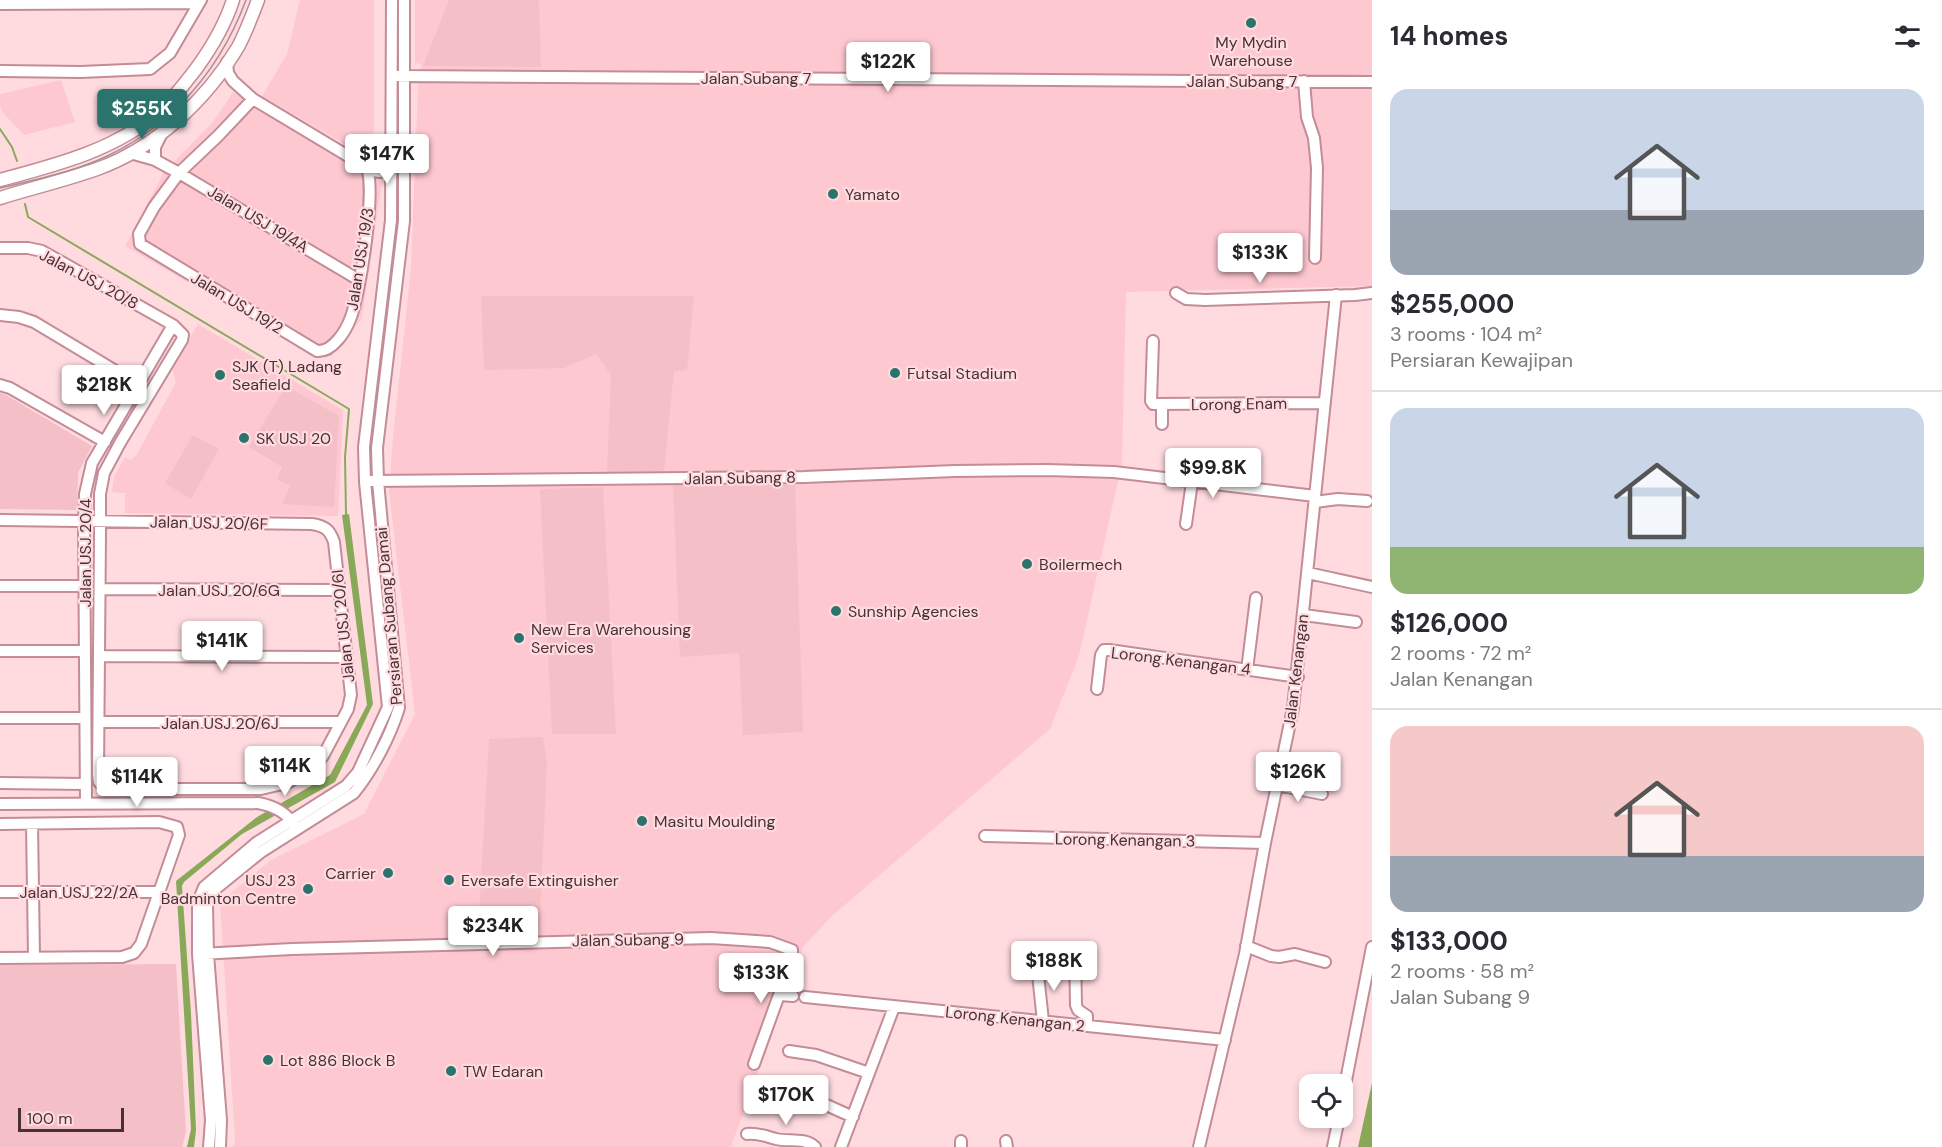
<!DOCTYPE html>
<html lang="en">
<head>
<meta charset="utf-8">
<style>
	body { margin:0; font-family:"DM Sans",sans-serif; background:#f7f7f7; color:#2b2b33; height:100vh; display:flex; flex-direction:column; font-size:22px; white-space:nowrap }
	* { box-sizing:border-box; margin:0 }
	p { font-size:20px; color:#7c7c81 }
	.icon { flex:none; width:33px; height:33px; fill:none; stroke:currentColor; stroke-width:2; stroke-linecap:round; stroke-linejoin:round }
	.map { position:relative; flex:1; overflow:hidden }
	.details { display:flex; flex-direction:column; background:#fff; width:570px }
	.details>* { flex:none }
	.controls { position:absolute; left:1299px; top:1074px; display:grid; gap:12px }
	.controls a { display:grid; place-items:center; width:54px; height:54px; border-radius:12px; background:#fff; box-shadow:0 3px 9px #0003; font-size:30px }
	.scale { position:absolute; left:18px; bottom:15px; width:106px; box-sizing:border-box; padding-left:6px; border:3px solid #483135; border-top:0; font-size:16px; line-height:21px; white-space:nowrap; color:#483135; -webkit-text-stroke:4px #ffdbe0; paint-order:stroke }
	.price { position:absolute; translate:-50% -51px; padding:0 14px; border-radius:6px; background:#fff; color:#222; font-size:20px; line-height:39px; filter:drop-shadow(0 2px 3px #0008) }
	.price::after { content:''; position:absolute; left:50%; top:36px; width:18px; height:14px; margin-left:-9px; background:inherit; clip-path:polygon(0 0,100% 0,50% 100%) }
	.price.current { background:#2b736d; color:#fff }
	ul { padding:0; list-style:none }
	li { display:grid; align-content:center; gap:12px; height:318px; padding:0 18px }
	li+li { border-top:2px solid #e1e1e2 }
	li span { display:grid; place-items:center; height:186px; border-radius:18px; color:#555 }
	li>.icon { margin-inline-start:auto }
	span .icon { width:108px; height:108px; fill:#fffc; stroke-width:1 }
	li b { font-size:26px }
	h2 { display:flex; justify-content:space-between; align-items:center; height:72px; padding:0 18px; font-size:26px }
	main { display:flex; flex:1; min-height:0 }
	.map>svg:first-child { display:block }
</style>
</head>
<body>
<main>
<div class="map">
<svg width="1372" height="1147" viewBox="0 0 1372 1147">
	<rect width="100%" height="100%" fill="#ffdbe0"/>
	<path fill="#fec8d1" d="M300,0H374V130L366,148L358,152L262,96L287,54Z
		M415,0H1372V286L1126,292L1122,463L1079,656L1050,729L832,916L803,947L731,1147H233L235,1141L220,902L271,860L364,814L415,714L389,491L393,437L411,268L418,87L421,64L415,63Z
		M61,80L75,122L24,135L3,113L0,105V94Z
		M233,92L382,182L362,318L332,356L320,358L125,246L164,172L213,122Z
		M198,324L343,410L338,516L125,513V493L112,492L114,477L125,457L130,460L136,456L176,382L172,368Z"/>
	<path fill="#f5bfc8" d="M449,0H539L541,67L423,66Z
		M481,296H694L687,370L674,371L664,471L607,472L611,375L596,354L564,368L484,370Z
		M286,386L339,416L334,507L282,504L290,486L277,479L282,467L249,447Z
		M0,393L6,395L92,446L78,473L77,510L0,509Z
		M193,435L219,449L191,499L165,483Z
		M673,485H795L803,732L743,735L739,653L680,657Z
		M603,487L616,734H552L540,489Z
		M543,737L547,762L539,938L509,934L478,933L489,739Z
		M176,964L186,1132L182,1147H0V965Z"/>
	<path fill="#89a959" d="M349,514L373,704L335,782L242,834L184,882L182,886L191,1013L196,1130L194,1147H187L191,1129L176,881L257,817L330,775L367,705L342,515Z
		M1372,1083V1147H1358Z"/>
	<g fill="none" stroke-linecap="round" stroke-linejoin="round">
		<path stroke="#89a959" stroke-width="2" d="M0,129L12,147L17,161
			M25,204L28,217L349,409L345,457L346,515"/>
		<defs>
			<path id="minor" d="M0,4L199,3
				M227,62L228,73L233,81L253,99L373,171L380,172L387,170L391,160
				M0,71L81,72L150,69L170,53L201,0
				M398,76L1372,82
				M1304,81L1307,117L1314,138L1317,168L1315,258
				M253,99L218,136L179,173L154,207L139,234L140,244L317,351C333,352 346,331 351,317C360,293 377,187 366,166
				M130,153L155,160L179,173L359,280
				M155,160V147L162,133
				M0,248H28L42,251L173,325L183,335L182,340L120,443L104,473L100,494V533L98,774L99,782L104,787L110,789H261L287,783L311,769L323,756L348,709L351,695L334,542C330,530 325,526 312,524L0,520
				M1176,293L1186,299L1205,300L1355,295L1372,293
				M0,315L19,317L34,322L139,385
				M1153,341L1151,401L1153,404L1325,403
				M0,385L10,388L105,442
				M1162,424V405
				M371,481L804,477L955,471L1047,470L1114,472L1315,496
				M1315,502L1338,499L1367,501
				M1186,524L1192,482
				M1308,573L1372,587
				M0,586H85
				M100,589L339,590
				M1304,615L1356,622
				M0,651H85
				M99,656L346,657
				M1247,670L1256,598
				M1097,689L1101,655L1104,650H1109L1298,677
				M0,718H85
				M99,722H341
				M0,783L86,784
				M1277,785L1322,794
				M86,803L84,522L85,494L92,463L173,325
				M0,804L258,803C274,806 287,812 295,827
				M0,824L159,822L177,827L179,835L141,944L134,953L122,957L0,958
				M32,824L34,957
				M985,836L1265,843
				M0,892H159
				M1246,946L1271,956L1279,957L1295,954L1325,962
				M1075,949L1076,1005L1078,1010L1087,1016V1026
				M201,954L292,949L711,938L770,942L792,950V959L754,1064
				M1037,965L1043,1021
				M780,995L793,996
				M805,997L1225,1040
				M789,1051L816,1055L869,1073
				M793,1090L853,1117
				M1342,1101L1372,947
				M747,1134C759,1133 765,1136 776,1139C790,1142 804,1137 815,1147
				M1006,1141L1007,1147
				M209,1147L211,1120L198,954V902L204,887L256,843L346,786L358,772L388,707L365,482L364,447L391,220L392,0
				M220,1147L221,1120L208,954L207,905L214,890L261,852L354,793C373,769 390,737 399,708L378,481L377,448L404,221V0
				M841,1147L894,1007
				M961,1147V1141
				M1199,1147L1245,954L1265,843L1293,708L1336,295
				M1333,1147L1339,1118"/>
			<path id="major" d="M0,180C56,165 116,150 160,111C174,98 185,83 196,69C212,47 225,25 233,0
				M0,198C32,188 66,180 97,169C156,148 207,99 238,47C246,32 252,16 258,0"/>
		</defs>
		<use href="#minor" stroke="#c38c96" stroke-width="14"/>
		<use href="#major" stroke="#c38c96" stroke-width="15"/>
		<use href="#minor" stroke="#fff" stroke-width="10"/>
		<use href="#major" stroke="#fff" stroke-width="12"/>
		<path stroke="#ac8e93" stroke-width="1.5" d="M0,188C27,182 54,176 80,167C161,139 217,78 246,0"/>
	</g>
	<g fill="#2b736d" stroke="#ffdbe0" stroke-width="2">
		<circle cx="1251" cy="23" r="6"/>
		<circle cx="833" cy="194" r="6"/>
		<circle cx="895" cy="373" r="6"/>
		<circle cx="220" cy="375" r="6"/>
		<circle cx="244" cy="438" r="6"/>
		<circle cx="1027" cy="564" r="6"/>
		<circle cx="836" cy="611" r="6"/>
		<circle cx="519" cy="638" r="6"/>
		<circle cx="642" cy="821" r="6"/>
		<circle cx="388" cy="873" r="6"/>
		<circle cx="449" cy="880" r="6"/>
		<circle cx="308" cy="889" r="6"/>
		<circle cx="268" cy="1060" r="6"/>
		<circle cx="451" cy="1071" r="6"/>
	</g>
	<g text-anchor="middle" dominant-baseline="central" stroke-width="4.5" stroke-linejoin="round" paint-order="stroke">
		<g font-size="16" fill="#483135" stroke="#ffdbe0" text-anchor="start">
			<text x="1251" y="42" text-anchor="middle">My Mydin<tspan x="1251" dy="18">Warehouse</tspan></text>
			<text x="845" y="194">Yamato</text>
			<text x="232" y="366">SJK (T) Ladang<tspan x="232" dy="18">Seafield</tspan></text>
			<text x="907" y="373">Futsal Stadium</text>
			<text x="256" y="438">SK USJ 20</text>
			<text x="1039" y="564">Boilermech</text>
			<text x="848" y="611">Sunship Agencies</text>
			<text x="531" y="629">New Era Warehousing<tspan x="531" dy="18">Services</tspan></text>
			<text x="654" y="821">Masitu Moulding</text>
			<text x="376" y="873" text-anchor="end">Carrier</text>
			<text x="296" y="880" text-anchor="end">USJ 23<tspan x="296" dy="18">Badminton Centre</tspan></text>
			<text x="461" y="880">Eversafe Extinguisher</text>
			<text x="280" y="1060">Lot 886 Block B</text>
			<text x="463" y="1071">TW Edaran</text>
		</g>
		<g font-size="16" fill="#483135" stroke="#ffdbe0">
			<text x="756" y="78">Jalan Subang 7</text>
			<text x="1242" y="81">Jalan Subang 7</text>
			<text transform="translate(258 219) rotate(31)">Jalan USJ 19/4A</text>
			<text transform="translate(360 259) rotate(-81)">Jalan USJ 19/3</text>
			<text transform="translate(89 279) rotate(28)">Jalan USJ 20/8</text>
			<text transform="translate(237 303) rotate(31)">Jalan USJ 19/2</text>
			<text transform="translate(1239 404) rotate(-1)">Lorong Enam</text>
			<text transform="translate(740 478) rotate(-1)">Jalan Subang 8</text>
			<text transform="translate(209 523) rotate(1)">Jalan USJ 20/6F</text>
			<text transform="translate(85 553) rotate(-90)">Jalan USJ 20/4</text>
			<text x="219" y="590">Jalan USJ 20/6G</text>
			<text transform="translate(389 616) rotate(-95)">Persiaran Subang Damai</text>
			<text transform="translate(343 626) rotate(-96)">Jalan USJ 20/6I</text>
			<text transform="translate(1181 661) rotate(7)">Lorong Kenangan 4</text>
			<text transform="translate(1296 671) rotate(-83)">Jalan Kenangan</text>
			<text x="220" y="723">Jalan USJ 20/6J</text>
			<text transform="translate(1125 840) rotate(1)">Lorong Kenangan 3</text>
			<text x="79" y="892">Jalan USJ 22/2A</text>
			<text transform="translate(628 940) rotate(-1)">Jalan Subang 9</text>
			<text transform="translate(1015 1019) rotate(6)">Lorong Kenangan 2</text>
		</g>
	</g>
</svg>
<div class="controls">
<a><svg class="icon" aria-label="locate" viewBox="0 0 24 24"><circle cx="12" cy="12" r="6"/><path d="M12 2v4M12 18v4M2 12h4M18 12h4"/></svg></a>
</div>
<div class="scale">100 m</div>
<b class="price" style="left:888px;top:93px">$122K</b>
<b class="price current" style="left:142px;top:140px">$255K</b>
<b class="price" style="left:387px;top:185px">$147K</b>
<b class="price" style="left:1260px;top:284px">$133K</b>
<b class="price" style="left:104px;top:416px">$218K</b>
<b class="price" style="left:1213px;top:499px">$99.8K</b>
<b class="price" style="left:222px;top:672px">$141K</b>
<b class="price" style="left:285px;top:797px">$114K</b>
<b class="price" style="left:1298px;top:803px">$126K</b>
<b class="price" style="left:137px;top:808px">$114K</b>
<b class="price" style="left:493px;top:957px">$234K</b>
<b class="price" style="left:1054px;top:992px">$188K</b>
<b class="price" style="left:761px;top:1004px">$133K</b>
<b class="price" style="left:786px;top:1126px">$170K</b>
</div>
<section class="details">
<h2>14 homes<svg class="icon" aria-label="filters" viewBox="0 0 24 24"><path d="M4 7h16M4 17h16"/><circle cx="9" cy="7" r="2"/><circle cx="15" cy="17" r="2"/></svg></h2>
<ul>
<li><span style="background:linear-gradient(#c9d6e8 65%,#9aa5b1 0)"><svg class="icon" aria-label="home" viewBox="0 0 24 24"><path d="M3 11l9-7 9 7M6 9v11h12V9"/></svg></span><div><b>$255,000</b><p>3 rooms · 104 m²</p><p>Persiaran Kewajipan</p></div></li>
<li><span style="background:linear-gradient(#c9d6e8 75%,#8fb573 0)"><svg class="icon" aria-label="home" viewBox="0 0 24 24"><path d="M3 11l9-7 9 7M6 9v11h12V9"/></svg></span><div><b>$126,000</b><p>2 rooms · 72 m²</p><p>Jalan Kenangan</p></div></li>
<li><span style="background:linear-gradient(#f6c9c9 70%,#9aa5b1 0)"><svg class="icon" aria-label="home" viewBox="0 0 24 24"><path d="M3 11l9-7 9 7M6 9v11h12V9"/></svg></span><div><b>$133,000</b><p>2 rooms · 58 m²</p><p>Jalan Subang 9</p></div></li>
</ul>
</section>
</main>
</body>
</html>
